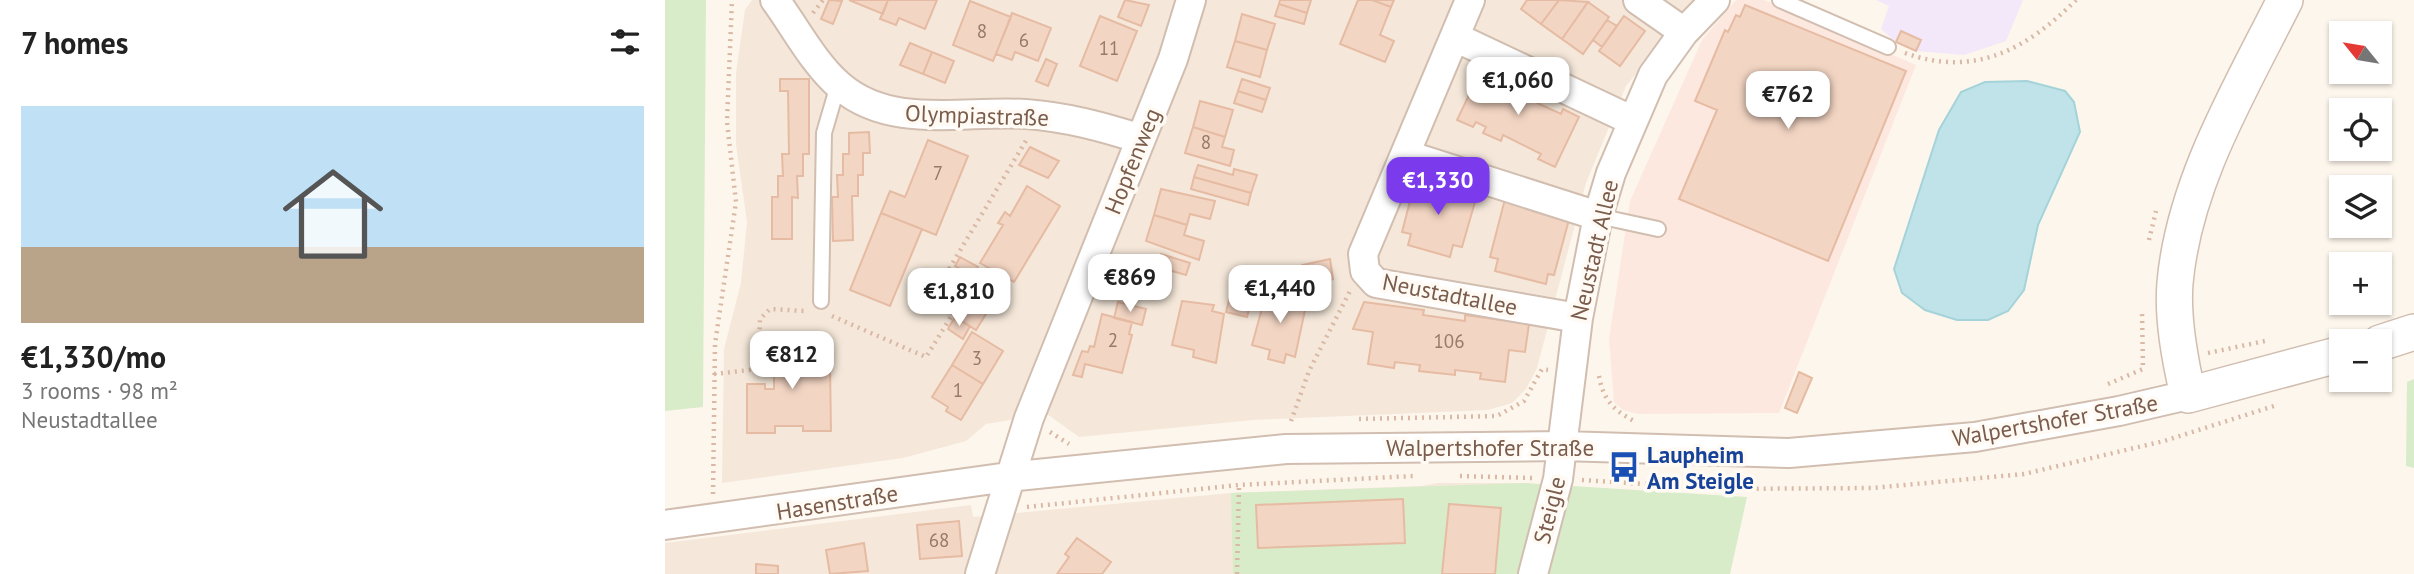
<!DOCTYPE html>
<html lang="en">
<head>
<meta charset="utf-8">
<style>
	body { margin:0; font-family:"PT Sans",sans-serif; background:#f6f6f6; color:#222; height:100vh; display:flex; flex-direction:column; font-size:26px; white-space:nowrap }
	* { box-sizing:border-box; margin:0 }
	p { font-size:23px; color:#767676 }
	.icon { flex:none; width:38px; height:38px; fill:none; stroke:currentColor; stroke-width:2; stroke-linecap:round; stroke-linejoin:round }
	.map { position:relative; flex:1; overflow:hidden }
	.drawer { display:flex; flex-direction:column; background:#fff; width:665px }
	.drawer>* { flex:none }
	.needle { width:46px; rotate:300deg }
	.buttons { position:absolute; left:1664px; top:21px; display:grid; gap:14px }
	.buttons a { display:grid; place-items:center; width:63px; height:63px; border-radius:0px; background:#fff; box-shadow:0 2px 5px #0004; font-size:35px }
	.price { position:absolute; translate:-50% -60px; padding:0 16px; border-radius:14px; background:#fff; color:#222; font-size:23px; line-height:46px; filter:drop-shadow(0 2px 4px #0008) }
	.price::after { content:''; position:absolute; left:50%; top:42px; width:21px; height:16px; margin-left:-10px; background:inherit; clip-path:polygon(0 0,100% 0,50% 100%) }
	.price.active { background:#7c3aed; color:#fff }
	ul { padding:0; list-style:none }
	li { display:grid; align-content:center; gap:14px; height:371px; padding:0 21px }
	li span { display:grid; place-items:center; height:217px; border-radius:0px; color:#555 }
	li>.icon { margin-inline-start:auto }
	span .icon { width:126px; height:126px; fill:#fffc; stroke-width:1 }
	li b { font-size:30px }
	h2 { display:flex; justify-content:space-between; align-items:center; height:84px; padding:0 21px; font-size:30px }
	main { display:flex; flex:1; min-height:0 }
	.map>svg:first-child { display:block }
</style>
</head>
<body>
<main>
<section class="drawer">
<h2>7 homes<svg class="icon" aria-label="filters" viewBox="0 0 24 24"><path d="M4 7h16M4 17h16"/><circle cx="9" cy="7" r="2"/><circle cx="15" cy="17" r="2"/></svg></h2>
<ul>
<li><span style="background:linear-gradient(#bfe0f5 65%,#b9a48a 0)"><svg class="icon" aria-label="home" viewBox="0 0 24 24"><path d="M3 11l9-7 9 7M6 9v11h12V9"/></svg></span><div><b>€1,330/mo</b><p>3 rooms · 98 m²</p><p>Neustadtallee</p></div></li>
</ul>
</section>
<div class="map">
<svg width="1749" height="574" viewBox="0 0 1749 574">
	<rect width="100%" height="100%" fill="#fdf6ec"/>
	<path fill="#f5e8da" d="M87,0H1031L961,86L921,183L872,368L861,389L847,403L823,410L588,420L414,437L382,414L321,424L301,441L238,458L57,483L59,349L76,283L82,222L71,145V73L80,10Z
		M772,483H858L1035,495L1014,574H0V543L306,505L308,517L566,493L757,486Z"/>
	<path fill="#fde8e0" d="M1071,0H1099L1251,65L1114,413L973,414L958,410L949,402L944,339L965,201L1037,40Z"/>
	<path fill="#f3e8fa" d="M1211,0H1358L1341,41L1299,55L1251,51L1231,42L1216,29L1224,6Z"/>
	<path fill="#d8ecc9" d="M0,0H41L38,407L0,411Z
		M1749,379V468L1741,466L1742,382Z
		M858,483L1082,497L1065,574H568L566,493Z"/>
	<path fill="#bfe3e8" stroke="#a5d3da" stroke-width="2" d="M1362,81L1400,91L1409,102L1415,132L1373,225L1359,290L1343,311L1323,320H1292L1260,310L1237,293L1229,269L1274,130L1296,92L1320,82Z"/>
	<path fill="#f3d5c3" stroke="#e6bba3" stroke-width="2" d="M164,0L177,1L168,24L156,19Z
		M184,0H223L218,14Z
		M223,0H272L260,29L234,18L231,25L215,19Z
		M460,0L484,5L476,26L453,17Z
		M615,0H646L642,13L614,4Z
		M693,0H707L726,7L715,35L729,41L720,62L675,44Z
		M707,0H729L726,7Z
		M862,0H894L876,24L856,9Z
		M894,0L923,2L897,39L876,24Z
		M305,1L346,17L328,61L288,45Z
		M923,2L944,17L918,54L897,39Z
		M614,4L642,13L639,24L610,16Z
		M1080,5L1241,71L1163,261L1014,199L1052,110L1030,101L1060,30L1063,32L1071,15L1075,17Z
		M347,13L386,28L373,61L350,52L347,60L331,54Z
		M577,14L610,24L602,50L570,41Z
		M435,16L472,31L452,81L415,66Z
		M959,16L980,31L955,66L934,51Z
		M942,20L952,26L937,47L928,40Z
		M1236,31L1256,40L1251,51L1231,42Z
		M570,41L602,50L595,77L562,67Z
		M245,43L267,52L258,74L235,65Z
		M267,52L289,61L280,83L258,74Z
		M381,59L392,64L383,86L371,81Z
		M816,70L874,98L872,103L896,114L898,109L914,117L890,167L873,159L876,154L838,135L836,141L818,133L821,127L811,122L808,127L792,120Z
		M115,79H144V154H138V176H132L133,198L127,197V239H107V197H113V176H118L117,154H124L123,91H115Z
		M577,79L605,88L601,100L573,91Z
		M573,91L601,100L597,112L569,103Z
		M535,101L568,110L560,137L528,127Z
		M528,127L560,137L557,147L569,150L565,166L520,153Z
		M204,132L205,153H198V175H193V196H187L188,240L168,241L167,197H173L172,175H178V154H184V133Z
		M263,140L303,156L271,235L216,213L225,191L240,197Z
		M365,147L394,161L383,178L354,165Z
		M533,165L568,175L569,169L592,175L586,193L529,177Z
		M529,177L586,193L583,205L526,189Z
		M751,178L812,195L797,247L788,245L785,257L743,245L746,234L737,232Z
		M362,186L395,206L349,282L315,263L338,225L333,223L340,212L345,216Z
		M496,189L550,201L545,219L525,214L522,225L489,215Z
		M840,199L905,216L889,275L883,274L881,284L830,271L833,259L825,257Z
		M216,213L257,229L225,306L185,290Z
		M489,215L522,225L519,235L539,241L534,260L481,241Z
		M496,254L525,263L521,275L493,267Z
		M295,257L313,267L308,276L290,266Z
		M665,259L668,279L658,283L652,304L627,297L637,265Z
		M313,280L334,293L311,330L290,317Z
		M567,289L588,294L582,317L561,312Z
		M602,290L642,301L630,357L621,354L619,363L603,359L605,350L587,345Z
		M517,301L549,305L547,311L559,314L551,363L528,357L529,350L507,345Z
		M453,302L481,309L477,325L449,318Z
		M699,302L759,310L758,315L800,321V315L864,324L860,352L844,350L840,382L815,379L816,373L790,370V375L754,371L755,365L730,362L729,368L703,364L708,332L688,329Z
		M437,314L467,322L464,334L467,335L457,373L420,364L417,377L408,375L417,351L423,352L425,346L429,347Z
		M290,317L305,326L298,339L283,329Z
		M307,332L338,351L318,384L287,365Z
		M104,340H148V345H155L159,366H165L166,431H138V426H110V433H82V384H100V389H109V358H104Z
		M287,365L318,384L296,420L281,411L283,407L267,397Z
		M1134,372L1147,378L1132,413L1120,408Z
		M738,499L740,543L593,548L591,505Z
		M784,504L836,508L830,574H777Z
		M294,521L297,556L255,559L252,525Z
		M412,538L446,562L437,574H392L404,557L400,554Z
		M199,543L203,571L165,574L161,550Z
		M91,564L113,566V574H91Z"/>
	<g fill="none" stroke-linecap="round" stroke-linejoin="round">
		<defs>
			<path id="service" d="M1115,0L1223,47
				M933,216L993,229
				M156,301L159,133L173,85"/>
			<path id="minor" d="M110,0C130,27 149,64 175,86C226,130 299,110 361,114C402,117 438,127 476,139
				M805,0L698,254L700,271L711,283L913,318
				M973,0L1019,32
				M790,37L966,120
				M742,155L933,216
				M0,525L343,477L621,449L898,446L1124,453L1310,437L1454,411L1523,395
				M315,574L364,418L508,59L526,0
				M868,574L893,479L913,318L933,216L946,173L988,75L1019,32L1050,0"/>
			<path id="tertiary" d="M1620,0C1575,90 1519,182 1510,283C1507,319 1515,360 1523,395L1676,354
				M1715,343L1749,332"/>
		</defs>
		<use href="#service" stroke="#d1beb0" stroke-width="18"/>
		<use href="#minor" stroke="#d1beb0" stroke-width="32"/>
		<use href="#tertiary" stroke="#d1beb0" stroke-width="38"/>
		<path stroke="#d9b8a5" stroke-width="4.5" stroke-dasharray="2 5" stroke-linecap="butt" d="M148,13L158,0
			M1240,53C1310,78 1362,49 1411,0
			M1484,240L1491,211
			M167,316L261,357L307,283L284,269L362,139
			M1543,353L1600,341
			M49,374L93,369L95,319L105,309L140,311
			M934,376C938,399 948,410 969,421
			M1443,384L1478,369L1477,311
			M694,419L832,416L859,401L877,369L883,370
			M626,421L644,371L685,291
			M385,432L404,444
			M795,476L867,478
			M917,480L1056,489L1207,488L1359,474L1499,441L1612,405
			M48,494L50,344L71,202L62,122L67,0
			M362,507L574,485L748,476
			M572,574L574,485"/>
		<use href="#service" stroke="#fff" stroke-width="14"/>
		<use href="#minor" stroke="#fff" stroke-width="28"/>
		<use href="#tertiary" stroke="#fff" stroke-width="35"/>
	</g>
	<defs>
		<symbol id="bus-bare" viewBox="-9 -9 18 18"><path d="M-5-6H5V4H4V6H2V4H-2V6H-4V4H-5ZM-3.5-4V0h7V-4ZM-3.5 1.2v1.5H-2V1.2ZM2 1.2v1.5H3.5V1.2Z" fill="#1a4fb4" stroke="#fffaf3" stroke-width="2.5" paint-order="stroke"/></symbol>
	</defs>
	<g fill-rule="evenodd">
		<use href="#bus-bare" x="937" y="445" width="44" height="44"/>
	</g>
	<g text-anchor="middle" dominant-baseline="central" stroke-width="7" stroke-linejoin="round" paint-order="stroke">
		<g font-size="19" fill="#987a6a">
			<text x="317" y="31">8</text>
			<text x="359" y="40">6</text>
			<text x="444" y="48">11</text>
			<text x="541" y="142">8</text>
			<text x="273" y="173">7</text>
			<text x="448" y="340">2</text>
			<text x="784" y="341">106</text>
			<text x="312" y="358">3</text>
			<text x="293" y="390">1</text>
			<text x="274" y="540">68</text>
		</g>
		<g font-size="23" fill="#7a5c4d" stroke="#fffaf3">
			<text transform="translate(312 115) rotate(2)">Olympiastraße</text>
			<text transform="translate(467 161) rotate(-68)">Hopfenweg</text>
			<text transform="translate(929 250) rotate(-77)">Neustadt Allee</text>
			<text transform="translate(785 294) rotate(11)">Neustadtallee</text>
			<text transform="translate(1390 420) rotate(-10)">Walpertshofer Straße</text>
			<text x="825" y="447">Walpertshofer Straße</text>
			<text transform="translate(172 502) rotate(-9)">Hasenstraße</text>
			<text transform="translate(884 510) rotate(-76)">Steigle</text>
		</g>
		<g font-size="23" font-weight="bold" fill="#164399" stroke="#fffaf3" text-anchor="start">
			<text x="982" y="454">Laupheim<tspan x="982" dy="26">Am Steigle</tspan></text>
		</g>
	</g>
</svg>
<div class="buttons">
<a><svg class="needle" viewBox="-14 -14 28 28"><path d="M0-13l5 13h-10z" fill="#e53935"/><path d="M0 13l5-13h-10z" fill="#767676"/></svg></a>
<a><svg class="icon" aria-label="locate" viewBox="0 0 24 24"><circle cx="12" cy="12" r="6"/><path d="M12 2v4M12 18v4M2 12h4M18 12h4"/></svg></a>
<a><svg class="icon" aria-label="layers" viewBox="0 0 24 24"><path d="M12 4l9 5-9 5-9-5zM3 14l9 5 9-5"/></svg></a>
<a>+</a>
<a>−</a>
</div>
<b class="price" style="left:853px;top:117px">€1,060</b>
<b class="price" style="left:1123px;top:131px">€762</b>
<b class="price active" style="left:773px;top:217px">€1,330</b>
<b class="price" style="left:465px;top:314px">€869</b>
<b class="price" style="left:615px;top:325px">€1,440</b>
<b class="price" style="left:294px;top:328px">€1,810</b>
<b class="price" style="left:127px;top:391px">€812</b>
</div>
</main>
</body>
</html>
